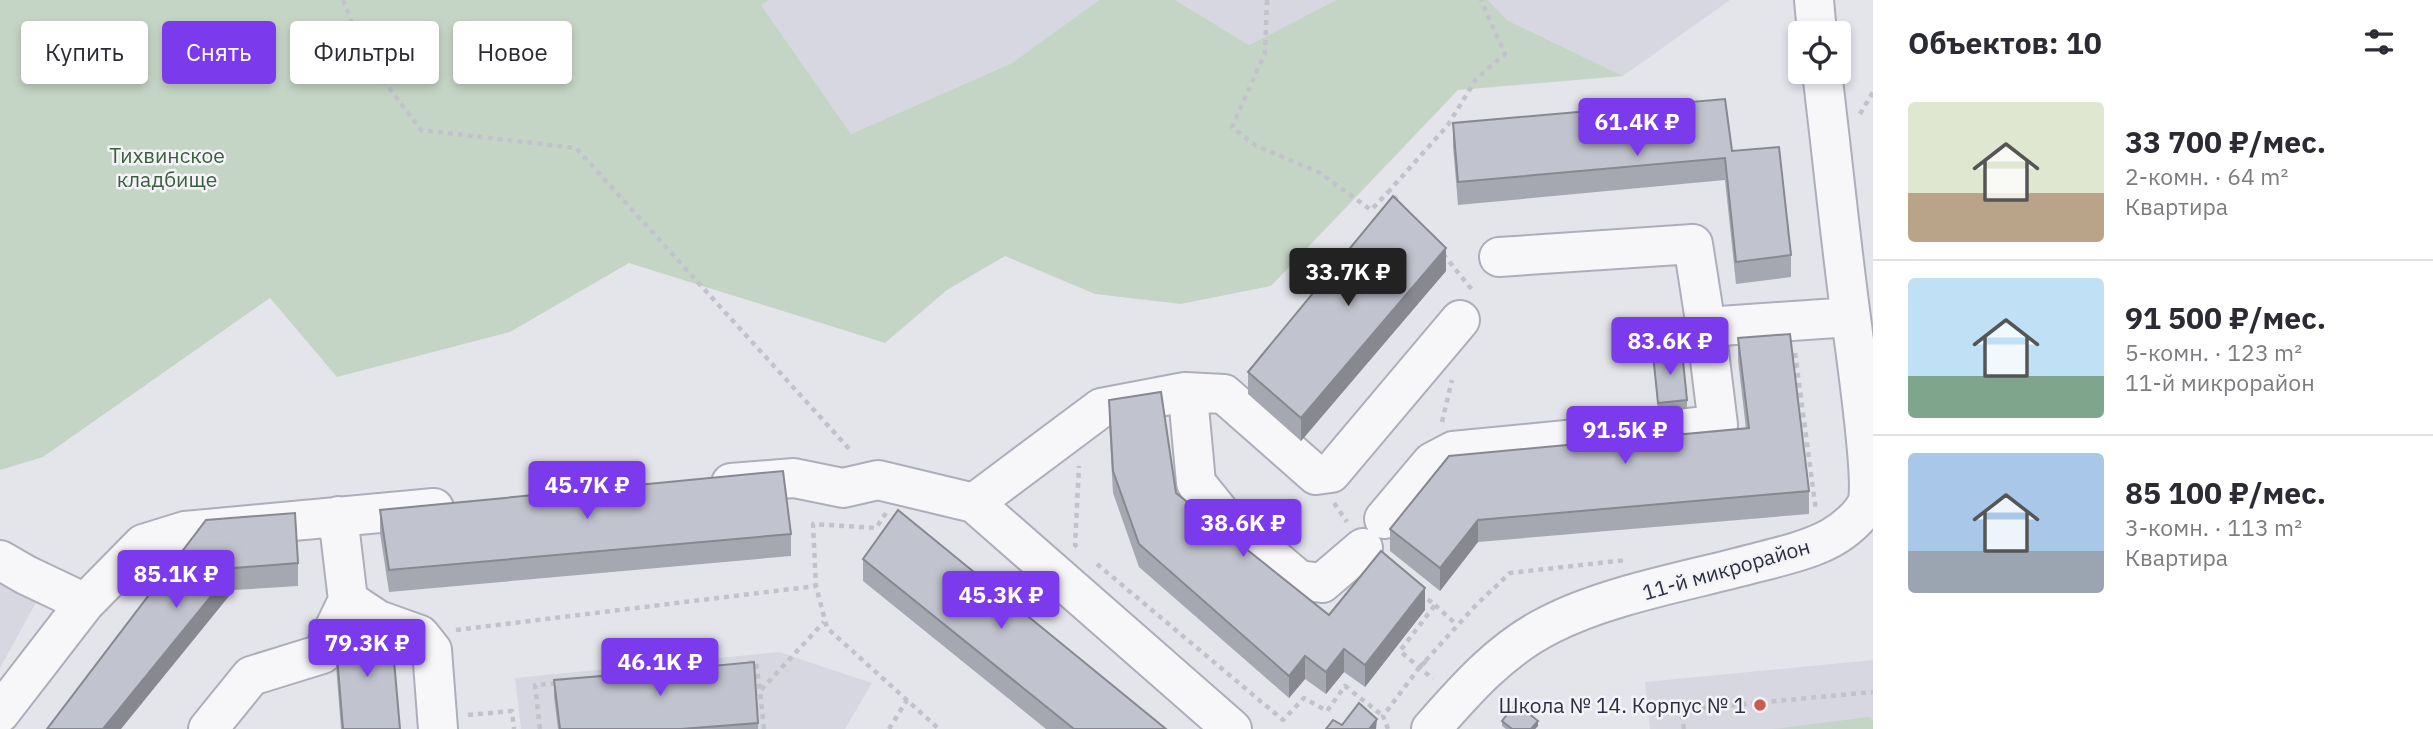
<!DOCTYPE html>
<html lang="ru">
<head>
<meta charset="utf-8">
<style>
	body { margin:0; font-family:"IBM Plex Sans",sans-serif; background:#f7f7f7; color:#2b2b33; height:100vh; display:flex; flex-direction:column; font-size:26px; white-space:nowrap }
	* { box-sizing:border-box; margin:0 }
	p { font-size:23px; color:#7c7c81 }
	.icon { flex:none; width:38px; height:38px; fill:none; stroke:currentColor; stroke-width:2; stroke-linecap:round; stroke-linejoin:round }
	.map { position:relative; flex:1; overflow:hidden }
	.sheet { display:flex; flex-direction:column; background:#fff; width:560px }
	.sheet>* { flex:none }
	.banner { position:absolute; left:21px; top:21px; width:665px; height:63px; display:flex; gap:14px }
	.fabs { position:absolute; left:1788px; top:21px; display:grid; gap:14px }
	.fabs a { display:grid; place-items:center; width:63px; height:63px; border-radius:7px; background:#fff; box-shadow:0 4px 10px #0003; font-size:35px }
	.price { position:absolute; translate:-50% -60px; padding:0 16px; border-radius:7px; background:#7c3aed; color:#fff; font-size:23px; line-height:46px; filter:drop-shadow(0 2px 4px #0008) }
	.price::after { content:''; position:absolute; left:50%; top:42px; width:21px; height:16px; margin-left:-10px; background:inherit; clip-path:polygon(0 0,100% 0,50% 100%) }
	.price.current { background:#222; color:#fff }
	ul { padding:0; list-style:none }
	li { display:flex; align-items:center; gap:21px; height:175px; padding:0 35px }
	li+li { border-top:2px solid #e1e1e2 }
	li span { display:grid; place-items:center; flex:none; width:196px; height:140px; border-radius:7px; color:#555 }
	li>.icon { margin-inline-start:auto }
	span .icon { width:84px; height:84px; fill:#fffc; stroke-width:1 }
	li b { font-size:30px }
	h2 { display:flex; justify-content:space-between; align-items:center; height:84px; padding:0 35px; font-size:30px }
	.tag { padding:0 24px; border-radius:7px; background:#fff; box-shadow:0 4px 10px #0003; font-size:24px; line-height:63px }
	.tag.current { background:#7c3aed; color:#fff }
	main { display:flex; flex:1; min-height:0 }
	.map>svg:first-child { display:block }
</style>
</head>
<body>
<main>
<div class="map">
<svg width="1873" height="729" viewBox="0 0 1873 729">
	<rect width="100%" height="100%" fill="#e4e5eb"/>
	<path fill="#d6d7e0" d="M769,0H1099L1012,63L851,134L760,4Z
		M1175,0H1336L1249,45Z
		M1488,0H1730L1623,76L1507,20Z
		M0,554L50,577L0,668Z
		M779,652L872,683L845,729H521L515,678Z
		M1873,660V729H1650L1645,682Z"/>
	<path fill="#c5d5c5" d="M0,0H769L761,5L851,134L1012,63L1099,0H1175L1249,45L1336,0H1488L1507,20L1623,76L1458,90L1271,286L1181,304L1095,294L1005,256L947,290L885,343L629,263L510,332L337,377L270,298L43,457L0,470Z
		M1869,717L1873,720V729H1773Z"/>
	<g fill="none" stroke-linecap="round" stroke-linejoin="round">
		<defs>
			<path id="minor" d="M1814,0L1817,33
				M1499,257L1693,244L1706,327L1851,317
				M1185,392L1189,407L1196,483L1221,514L1299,580L1322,583L1363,548
				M731,483L794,478L843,488L878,480L974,503L1232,729
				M974,503L1101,408L1185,392L1224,394L1316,475L1331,473L1460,320
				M1384,519L1432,462L1453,451L1718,425L1706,327
				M0,560L26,575L85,603
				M348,600L378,620L420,635L432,650L438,729
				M0,713L85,603L143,544L185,531L434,508
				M208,729L251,676L322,654L348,600L338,516
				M1431,729C1466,689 1501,649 1549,625C1607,595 1688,581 1751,564C1778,557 1807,551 1831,538C1845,530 1862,516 1868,501C1873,470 1856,357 1851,318C1840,236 1832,154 1822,72"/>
		</defs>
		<use href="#minor" stroke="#adaeb9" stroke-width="42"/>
		<path stroke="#c2c3ca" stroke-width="4.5" stroke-dasharray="5 5" stroke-linecap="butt" d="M343,0L367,59L421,130L576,148L852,452
			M1267,0L1265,53L1232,127L1255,145L1320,173L1371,210L1389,191
			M1860,114L1873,92
			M1397,200L1389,191L1448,125L1476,79L1505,54L1481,0
			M1443,254L1473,291
			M1795,353L1816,511
			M1442,422L1452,380
			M1334,503L1347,522
			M886,513L876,528L813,524L816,586L827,628L939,729
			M1077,547L1075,545L1079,466
			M1097,564L1283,720L1304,698L1327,711L1345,686L1383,716
			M1420,593L1435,605L1400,651L1433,679
			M1435,605L1457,625
			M456,630L816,586
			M1426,661L1419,668L1476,605L1510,573L1626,560
			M748,663L756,662L760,691
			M468,715L512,711L514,729
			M540,729L535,685L558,683
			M764,729L760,691L824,622
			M889,729L907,700
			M1388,729L1383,716L1419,668
			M1684,729L1681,710L1873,692"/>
		<use href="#minor" stroke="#f7f7fa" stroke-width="38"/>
	</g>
	<path fill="#a6a8b1" d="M1453,123L1732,151L1791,255V277L1736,284L1725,180L1458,205L1453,146Z
		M1446,271L1301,441L1248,394V372Z
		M1738,338L1809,491V514L1478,542L1440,591L1390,551V529L1746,429L1738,360Z
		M1653,354L1687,400V409L1658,412Z
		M1109,400L1176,493L1329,615L1425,610L1365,687L1344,672L1326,694L1305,679L1289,698L1139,567L1113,493L1109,422Z
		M380,510L791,534V556L389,592L380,533Z
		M206,520L298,563V586L234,590Z
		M863,559L1166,729H1046L863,581Z
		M335,631L400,729H341L335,653Z
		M625,663L681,669L758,723V729H558L554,697V680L625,674Z
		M1502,721L1538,726L1535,729H1506L1502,726Z"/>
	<path fill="#878890" d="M1446,248V271L1301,441V418Z
		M1478,520V542L1440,591V568Z
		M234,568V590L121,729H103Z
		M1425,588V610L1365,687V665Z
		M1344,649V672L1326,694V672Z
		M1305,656V679L1289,698V676Z
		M1377,719L1376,729H1369Z
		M1538,721V726L1535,729H1531Z"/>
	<path fill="#c1c3ce" stroke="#878890" stroke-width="2" d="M1725,99L1732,151L1779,147L1791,255L1736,262L1725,158L1458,182L1453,123Z
		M1393,196L1446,248L1301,418L1248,372Z
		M1790,334L1809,491L1478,520L1440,568L1390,529L1449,456L1749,428L1738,338Z
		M1682,351L1687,400L1658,403L1653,354Z
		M1161,392L1176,493L1329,615L1381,551L1425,588L1365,665L1344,649L1326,672L1305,656L1289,676L1139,544L1113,471L1109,400Z
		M783,471L791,534L389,570L380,510Z
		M898,510L1166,729H1074L863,559Z
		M295,513L298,563L234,568L103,729H47L206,520Z
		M391,626L400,729H343L335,631Z
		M679,658L681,669L754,662L758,723L681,729H560L554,680L626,674L625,663Z
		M1359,703L1377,719L1369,729H1326L1333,720L1342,725Z
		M1516,703L1538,721L1531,729H1512L1502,721Z"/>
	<circle fill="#cb5d4e" stroke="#f4f4f8" stroke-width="2.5" cx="1760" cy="705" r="7"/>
	<g text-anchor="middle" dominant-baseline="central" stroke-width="5" stroke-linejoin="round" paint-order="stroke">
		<g font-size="21" fill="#395f3c" stroke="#f4f4f8">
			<text x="167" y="155">Тихвинское<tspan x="167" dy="24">кладбище</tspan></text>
		</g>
		<g font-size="21" fill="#2c2e43" stroke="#f4f4f8">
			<text transform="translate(1726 569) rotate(-16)">11-й микрорайон</text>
		</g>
		<g font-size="21" fill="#2c2e43" stroke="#f4f4f8" text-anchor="end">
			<text x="1746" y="705">Школа № 14. Корпус № 1</text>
		</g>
	</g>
</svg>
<div class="fabs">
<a><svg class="icon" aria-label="locate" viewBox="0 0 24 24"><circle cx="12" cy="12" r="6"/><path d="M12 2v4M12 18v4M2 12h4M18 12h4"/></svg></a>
</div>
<b class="price" style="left:1637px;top:158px">61.4K ₽</b>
<b class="price current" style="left:1348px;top:308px">33.7K ₽</b>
<b class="price" style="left:1670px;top:377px">83.6K ₽</b>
<b class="price" style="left:1625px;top:466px">91.5K ₽</b>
<b class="price" style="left:587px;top:521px">45.7K ₽</b>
<b class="price" style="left:1243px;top:559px">38.6K ₽</b>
<b class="price" style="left:176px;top:610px">85.1K ₽</b>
<b class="price" style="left:1001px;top:631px">45.3K ₽</b>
<b class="price" style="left:367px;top:679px">79.3K ₽</b>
<b class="price" style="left:660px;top:698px">46.1K ₽</b>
<div class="banner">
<a class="tag">Купить</a>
<a class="tag current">Снять</a>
<a class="tag">Фильтры</a>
<a class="tag">Новое</a>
</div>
</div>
<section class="sheet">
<h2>Объектов: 10<svg class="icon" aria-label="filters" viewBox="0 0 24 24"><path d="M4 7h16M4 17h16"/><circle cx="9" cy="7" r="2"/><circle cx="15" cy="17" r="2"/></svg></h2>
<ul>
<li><span style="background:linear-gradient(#dfe7d0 65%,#b9a48a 0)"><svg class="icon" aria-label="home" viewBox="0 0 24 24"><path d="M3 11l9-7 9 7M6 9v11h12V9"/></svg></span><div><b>33 700 ₽/мес.</b><p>2-комн. · 64 m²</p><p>Квартира</p></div></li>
<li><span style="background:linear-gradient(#bfe0f5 70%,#7fa58c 0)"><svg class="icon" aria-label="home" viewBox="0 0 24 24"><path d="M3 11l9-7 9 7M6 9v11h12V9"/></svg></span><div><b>91 500 ₽/мес.</b><p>5-комн. · 123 m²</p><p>11-й микрорайон</p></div></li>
<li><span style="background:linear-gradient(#a9c7e8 70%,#9aa5b1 0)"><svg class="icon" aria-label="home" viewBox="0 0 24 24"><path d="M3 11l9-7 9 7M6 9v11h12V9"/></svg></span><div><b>85 100 ₽/мес.</b><p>3-комн. · 113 m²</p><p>Квартира</p></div></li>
</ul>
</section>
</main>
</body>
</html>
